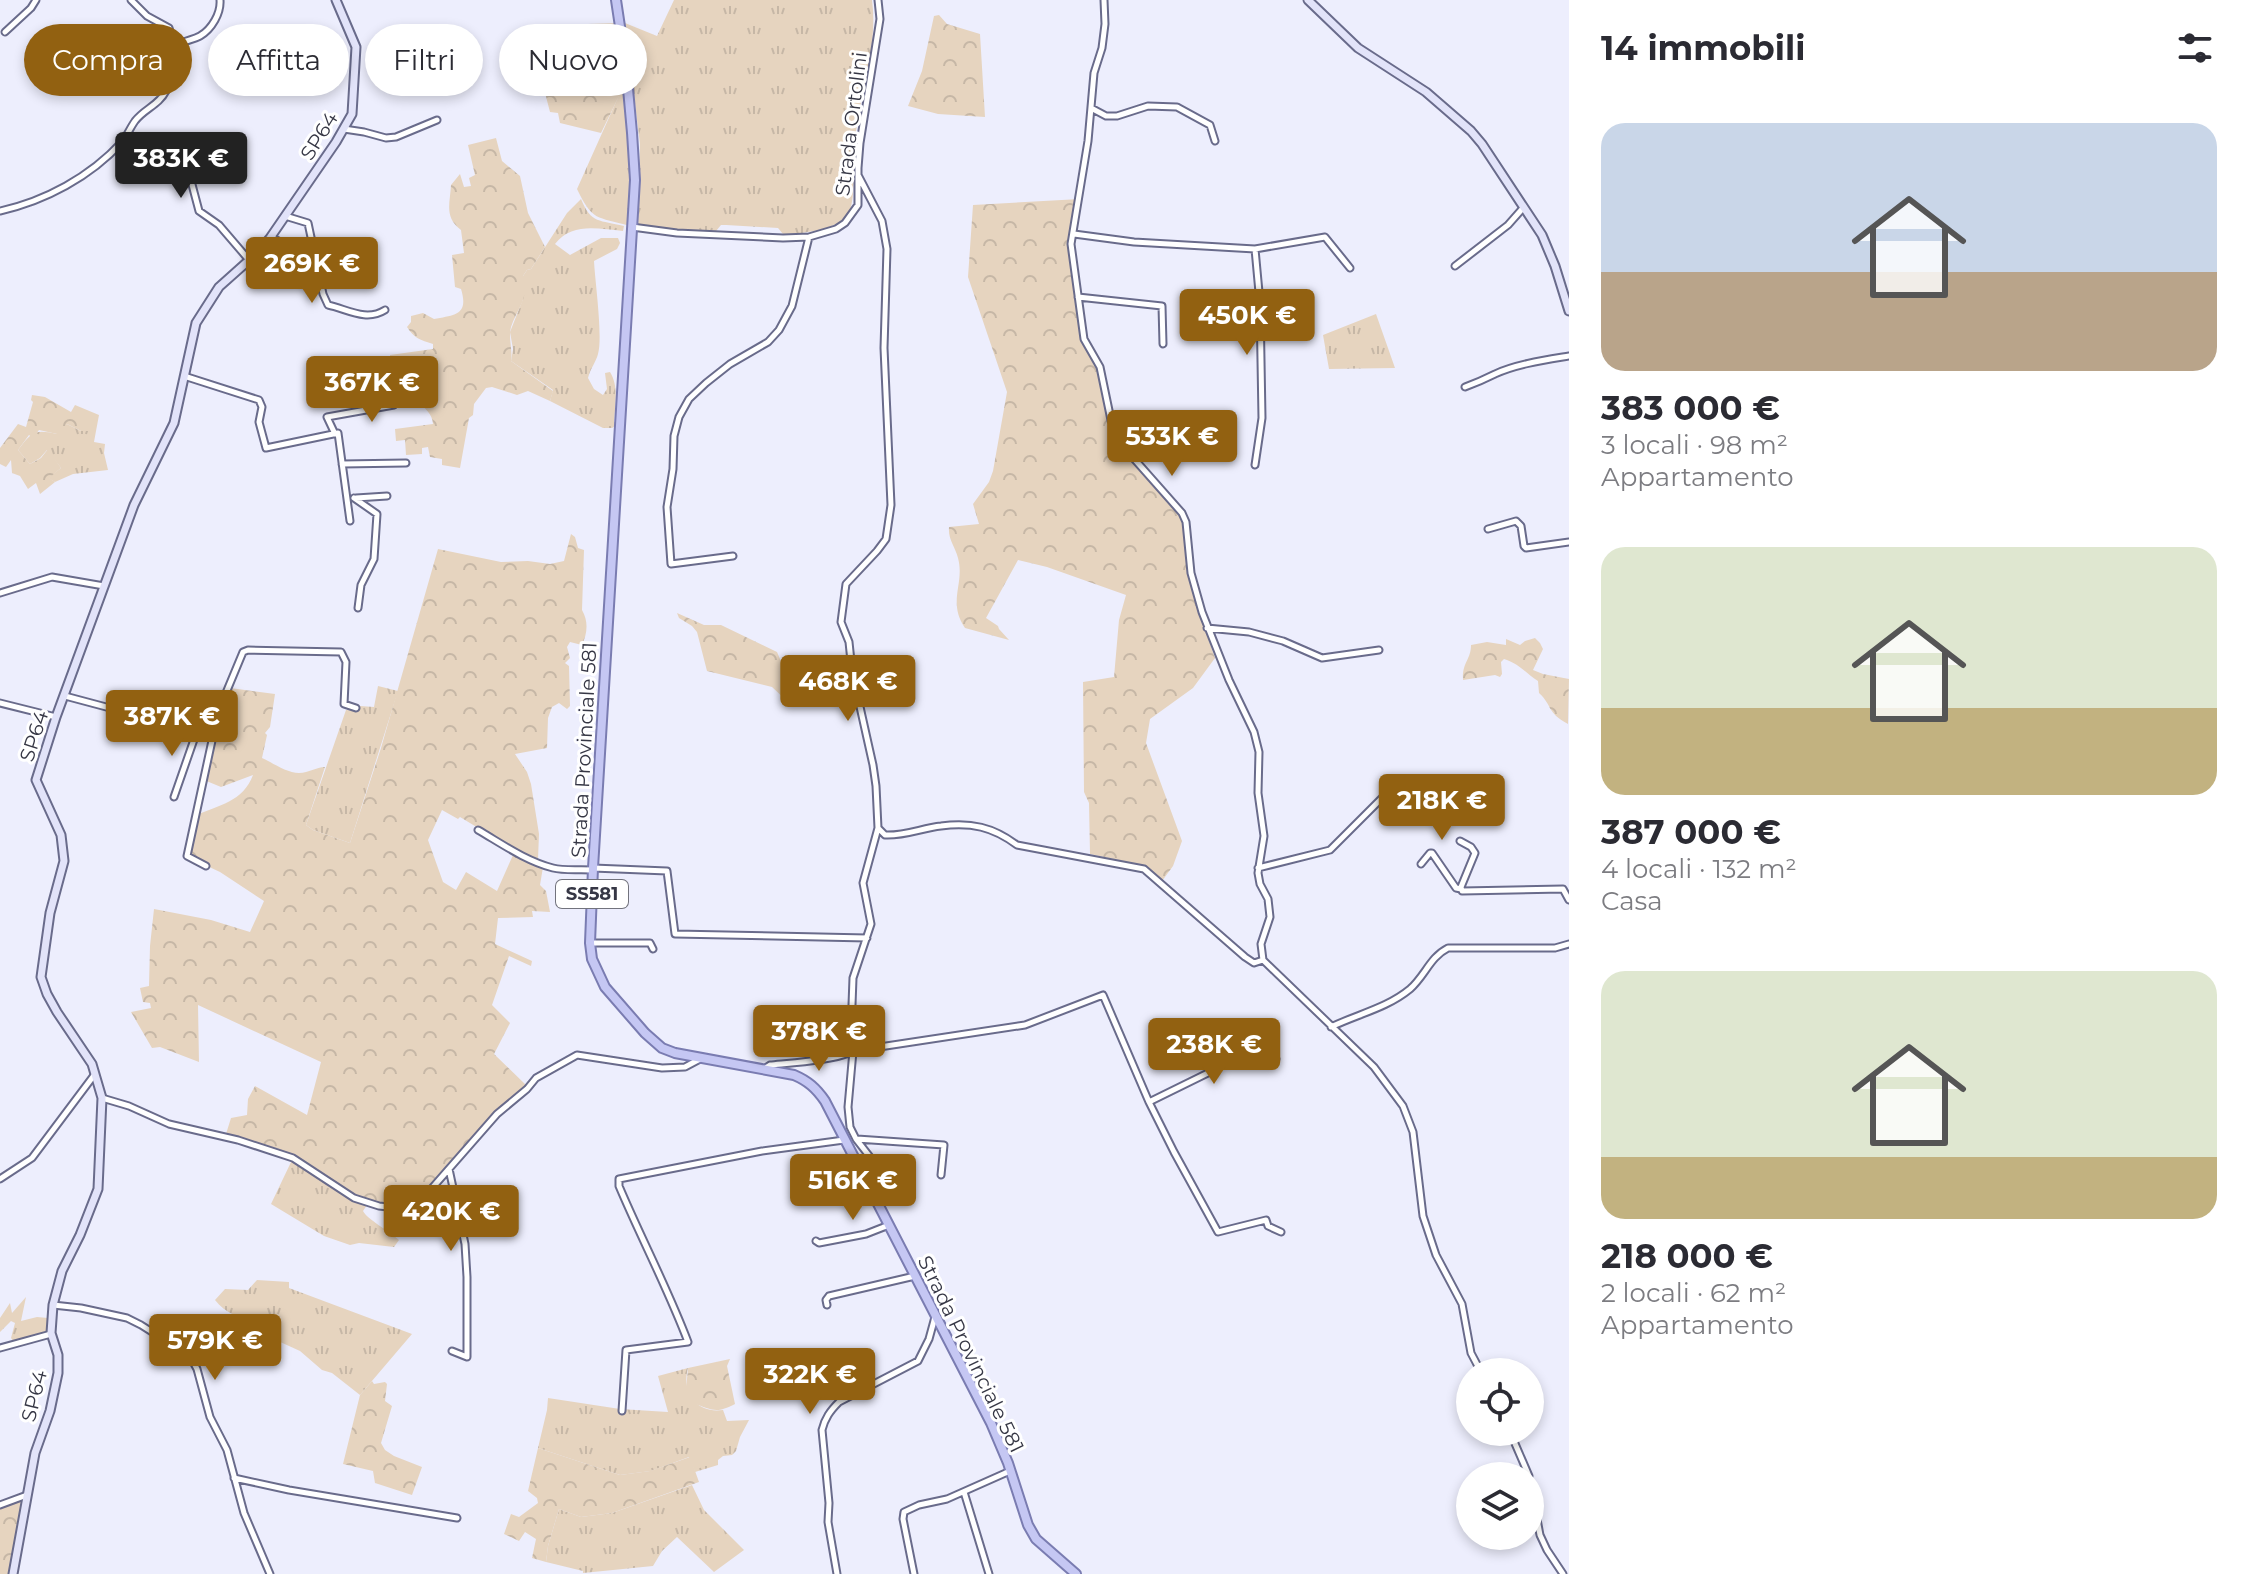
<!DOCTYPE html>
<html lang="it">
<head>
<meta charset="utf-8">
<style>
	body { margin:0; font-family:Montserrat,sans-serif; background:#f2f2f3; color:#2b2b33; height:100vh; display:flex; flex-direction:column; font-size:30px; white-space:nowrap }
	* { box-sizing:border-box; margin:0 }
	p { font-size:26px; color:#7c7c81 }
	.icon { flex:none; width:44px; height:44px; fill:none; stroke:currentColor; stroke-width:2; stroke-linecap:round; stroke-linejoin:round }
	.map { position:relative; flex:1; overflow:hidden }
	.panel { display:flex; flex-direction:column; background:#fff; width:680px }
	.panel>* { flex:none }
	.guide { position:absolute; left:24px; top:24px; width:760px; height:72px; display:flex; gap:16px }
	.tools { position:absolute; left:1456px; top:1358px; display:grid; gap:16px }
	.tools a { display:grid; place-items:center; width:88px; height:88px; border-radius:50%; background:#fff; box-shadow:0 4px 12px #0003; font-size:40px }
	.price { position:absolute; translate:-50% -68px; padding:0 18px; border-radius:8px; background:#926111; color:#fff; font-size:26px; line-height:52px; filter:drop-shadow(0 2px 4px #0008) }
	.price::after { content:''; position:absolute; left:50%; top:48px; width:24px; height:18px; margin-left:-12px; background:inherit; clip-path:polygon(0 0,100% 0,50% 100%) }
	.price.on { background:#222; color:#fff }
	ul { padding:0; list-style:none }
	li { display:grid; align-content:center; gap:16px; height:424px; padding:0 32px }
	li span { display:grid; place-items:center; height:248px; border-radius:24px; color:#555 }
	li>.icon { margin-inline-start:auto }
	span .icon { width:144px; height:144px; fill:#fffc; stroke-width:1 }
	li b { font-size:34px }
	h2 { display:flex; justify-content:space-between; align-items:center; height:96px; padding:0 32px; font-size:34px }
	.chip { padding:0 28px; border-radius:36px; background:#fff; box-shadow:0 4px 12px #0003; font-size:28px; line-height:72px }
	.chip.on { background:#926111; color:#fff }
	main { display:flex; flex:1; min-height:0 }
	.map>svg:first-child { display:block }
</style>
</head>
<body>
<main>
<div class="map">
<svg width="1569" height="1574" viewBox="0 0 1569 1574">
	<defs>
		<pattern id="grass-tufts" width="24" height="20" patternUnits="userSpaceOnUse" patternTransform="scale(2)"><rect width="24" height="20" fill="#e6d4bf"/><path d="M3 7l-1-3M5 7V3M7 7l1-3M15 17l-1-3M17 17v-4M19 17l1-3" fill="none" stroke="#c6b7a6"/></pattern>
		<pattern id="forest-crowns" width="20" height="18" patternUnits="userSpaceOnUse" patternTransform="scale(2)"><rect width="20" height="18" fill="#e6d4bf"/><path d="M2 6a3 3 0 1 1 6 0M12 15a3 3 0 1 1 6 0" fill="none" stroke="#c6b7a6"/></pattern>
	</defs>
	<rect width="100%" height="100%" fill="#edeefd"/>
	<path fill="url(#grass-tufts)" d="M674,0H872C879,51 856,103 854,154C853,169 856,204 847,216C838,229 798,235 783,234L778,228L726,225H721L716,231L669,229L638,224L640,144L625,23L657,36Z
		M620,93L628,95L633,152L630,226C596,216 593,222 577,189Z
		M581,199C591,224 600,220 624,226L623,231C598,229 572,222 555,244L570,255L601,238H618L620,243L617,249L594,261C595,281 603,337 598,354C596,362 590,369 588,378L594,389L603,395L607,389L605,373L610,372C619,386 615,406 614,422L619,423L612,428H603L550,401L553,390L511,361L513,349L510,332L523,299V276L527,270L531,269L567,213Z
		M1376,314L1395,368L1329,369L1323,335Z
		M67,424L81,431H96L94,442L105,444L104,453L108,470L73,474L55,482L48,478L61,468L47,450L40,458L30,464L18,450C32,432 34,429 57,434Z
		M378,686L398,691L350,843L313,830L306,825L346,710L358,711L360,706L374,707Z
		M292,1160L297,1161L348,1197L367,1205L363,1211C367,1219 389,1231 399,1240L394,1247L359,1243L350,1245L324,1236L271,1204Z
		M257,1280L289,1282V1288L412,1334L360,1395L332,1373L322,1370L300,1351L278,1341L280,1327C258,1322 230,1320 215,1300L225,1289L248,1290Z
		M26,1297L21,1321L37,1317L48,1318L47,1333L14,1342L11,1338L15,1323L11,1321L0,1332V1318L10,1303L12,1313Z
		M688,1368C681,1393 697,1414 723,1410L727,1421L749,1420L740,1437L736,1451L732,1455L723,1456L718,1460V1465L695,1472L689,1457L651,1471L620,1475L538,1448L547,1410L548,1398L620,1409L668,1412L658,1376Z
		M692,1485L704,1510L744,1550L714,1572L677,1537L662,1551L653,1566L583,1573V1571L546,1562L548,1546L559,1509L581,1517L612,1513Z"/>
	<path fill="url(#forest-crowns)" d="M939,15L947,24L980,34L985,117L938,114L908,106L922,71L934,16Z
		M618,23L628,95L620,94L601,133L560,123L558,113L550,112L538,66L528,51L520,29C550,32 548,42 560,68L577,75L588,24Z
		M496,138L502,161L520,176L528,213L545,247L531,269L527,270L523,276C530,299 517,308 511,327C508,338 513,350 511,361L553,391L550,401L528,391L517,395L492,387L486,388L474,404L473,415L469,418L460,468L442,465V459L430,457L428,447L422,448V454L406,455L405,440L396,441L395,429L433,424C432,413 426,411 420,402C417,396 417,391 411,385L392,386L390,355L433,349V344C420,340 414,338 407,327L411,322V316L423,313L434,319C455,315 469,315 461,289L455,287L452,255L464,253L461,230C444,217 450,204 451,185L460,174L464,187L471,186L469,178L475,175L468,145Z
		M1080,199L1070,243L1071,271L1083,339L1101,379L1106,412L1116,440L1184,520C1182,571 1199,610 1215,658L1193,688L1150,719L1146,743L1182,841L1173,866L1162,881L1137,864L1090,854L1089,803L1084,792L1083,682L1114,677L1119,620L1126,595L1047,567L1018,560L986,618L998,626L999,629L1009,640L965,628C947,601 965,584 958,558C955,546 948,540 949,527L979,524L973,504L989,482L993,471L1007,392L968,277L973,205Z
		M32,395L45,397L71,412L75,405L99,415L96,431H81L67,424L60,437L57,434L39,430L33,438L29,435L18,450L30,464L41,458L48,449L61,468L49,478L55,482L40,494L36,483L28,489L20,476L12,473L11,460L6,467L0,464V448L18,424L26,427L33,402L31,400Z
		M571,534L575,537L578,548L584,550L582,610C589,622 587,634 582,645L570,642L567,647L570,658L565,663L569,666L570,706L567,709L559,703L552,707L548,718L547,748L515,754L527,772L531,784L539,834L538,859L537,860L508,846L460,817L458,819L442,810L428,840L443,882L456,890L466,872L497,891L513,855L543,867L540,885L546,891L550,912L532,911L533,917L498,918L495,944L532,961L531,966L509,956L492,1005L510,1023L494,1054L527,1086L497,1110L426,1192C407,1206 402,1205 379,1203C342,1198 324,1172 292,1155C273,1145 247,1141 226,1134L231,1118L247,1115L248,1099L255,1086L307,1115L321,1062L198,1005L199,1062L160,1047L152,1048L131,1012L151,1008L150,1003L143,1002L140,988L149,986L150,946L154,909L211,920L250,932L264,901L220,872L192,859L187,853L194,816C219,805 243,802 253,775L221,787L204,780L213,728L230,688L275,694L270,727L265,733L267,735L262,758C273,763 287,773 299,773C309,773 316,767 325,767L306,825L313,830L350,843L381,748L438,549L501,562L528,561L550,564L564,561Z
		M677,613L704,625H721L777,652L792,687L797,686L799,705L787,701L772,687L707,671L697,632L692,626L679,618Z
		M1535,638L1540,643L1543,649L1533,670L1543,674L1569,679L1568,724C1546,712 1553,706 1539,693L1538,681C1524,672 1520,664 1504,659L1501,662L1502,674L1500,677L1495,675L1463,680C1462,662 1471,660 1471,645L1487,642L1506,645V639L1520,645L1525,641Z
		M730,1359L727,1366L735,1404C716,1414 712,1410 693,1403L686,1390L688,1368Z
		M372,1381L374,1384L385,1382L387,1384L385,1401L392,1406L381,1443L385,1450L394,1456L422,1467L412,1495L375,1483L373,1471L343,1464L360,1395Z
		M538,1448L620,1475L650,1471L690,1457L699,1482L612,1513L581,1517L559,1509L548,1546L546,1562L532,1558L536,1539L525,1532L519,1541L504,1534L511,1514L519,1517L538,1503L537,1498L528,1491Z
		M25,1498L10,1574H0V1506Z"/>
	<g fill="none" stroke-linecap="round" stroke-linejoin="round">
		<defs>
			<path id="street" d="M131,0L147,16L169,28L172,37L180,44
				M1104,0L1105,24L1102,48L1094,73L1088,141L1071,244L1084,339L1100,367L1111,420L1121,444L1182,513L1186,522L1191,573L1202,612L1229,680L1254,732L1259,752L1258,793L1264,836L1258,873L1260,884L1268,899L1270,917L1261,944L1263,960L1374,1067L1403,1106L1413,1132L1423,1216L1436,1255L1462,1304L1471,1353L1481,1372
				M5,32L31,8L36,0
				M1091,108L1106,116H1117L1148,106L1177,107L1210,125L1215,141
				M344,129L364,132L386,138L396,137L437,120
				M124,140C143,165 158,164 187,173L190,177L199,211L219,225L249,260
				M858,175L882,221L887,249L884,348L891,505L886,539L877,551L846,584L841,622L849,642L852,671L873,765L876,786L878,828L885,835C905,836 922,828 941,826C971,822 993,827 1017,845L1144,869L1245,957L1254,963L1263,960
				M0,211C45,201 90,177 122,142C127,136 130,128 135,121C144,109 159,105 166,91C174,77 174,59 180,44C186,40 193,40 200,36C212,29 221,13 220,0
				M285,216L308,223L323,294L328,305C347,309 366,322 385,310
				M632,227L677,233L783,238L809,237L836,229L845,223L858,205V168L860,143L880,19L878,0
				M1074,234L1134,242L1255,249L1325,237L1350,268
				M271,237L280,242L290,265
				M1455,266L1508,225L1523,208
				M1078,297L1162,306L1163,344
				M184,376L259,400L262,407L259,422L266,448L338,433L350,521
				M1465,387C1476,383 1485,379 1495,374C1517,364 1545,360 1569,356
				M335,434L327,417L394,405
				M342,464L406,463
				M1255,465L1262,418L1260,303L1255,249
				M354,498L377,514L374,559L361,585L358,608
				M356,498L387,496
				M1488,529L1516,521L1521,526L1524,546L1526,548L1569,542
				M733,556L671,564L667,507L673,469L674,436L679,417L689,399L706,383L730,364L768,342L779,330L792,306L809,237
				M0,593L52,577L104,586
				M1207,628L1249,632L1283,641L1322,658L1379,650
				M65,696L170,724L211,729L243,652L248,650L341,652L346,662L344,704L356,708
				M0,703L56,717
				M174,797L198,728
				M478,830C502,844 526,861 553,868C565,871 580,869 592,870
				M1460,841L1471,847L1475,853L1461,887L1462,891L1563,889L1569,900
				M1421,864L1430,853H1432L1456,888L1461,889
				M206,866L187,856L213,736L211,729
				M593,868L667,871L675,934L867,938
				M1258,868L1330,850L1396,784H1400L1421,798L1426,799L1437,784
				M591,943H650L653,949
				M1331,1027C1358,1014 1387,1008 1410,989C1425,976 1430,957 1448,948H1555L1569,944
				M764,1069L770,1065C789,1063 839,1060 853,1051L1025,1025L1103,995L1149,1102L1174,1152L1218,1232L1266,1220L1268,1226L1281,1232
				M102,1098L129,1106L169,1124L238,1140L293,1158L354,1198L379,1206L397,1208H406L426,1195L497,1114L527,1089L536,1078L577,1055L662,1068L685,1067L700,1059
				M1149,1102L1212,1071L1220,1065L1276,1059
				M857,1139L944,1145L941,1175
				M449,1169L465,1244L467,1277V1357L452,1351
				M0,1179L32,1158L95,1074
				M867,1181L870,1157L856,1139L850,1127L848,1107L853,1051L851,1032L853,978L871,924L863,883L878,828
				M816,1241L819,1243L866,1234L889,1225
				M53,1305L81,1308L127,1318L141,1325L190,1356L197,1369L210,1417L227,1450L244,1513L270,1574
				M827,1305L826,1300L829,1296L915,1276
				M0,1348L51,1334
				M622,1411L626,1350L688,1342C668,1289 641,1238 619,1186V1179L762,1151L844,1140
				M1510,1432L1529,1476
				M234,1478L289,1490L457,1518
				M1530,1482L1540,1535L1547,1550L1563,1574
				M964,1492L989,1574
				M0,1505L27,1495
				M837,1574L828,1522L829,1503L822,1430C825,1418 830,1411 839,1402L918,1361L929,1339L935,1317
				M914,1574L903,1519L904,1512L919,1505L947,1499L1010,1471"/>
			<path id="secondary" d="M1308,0L1358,48L1426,92L1471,131L1482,144L1542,235L1555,266L1569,311
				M13,1574L35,1453L50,1411L58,1373V1355L51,1333L53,1305L62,1271L80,1235L98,1189L102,1098L92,1064L57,1012L47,994L41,977L50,913L64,861L61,835L36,780L56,717L134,505L174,423L196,323L219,287L256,254L270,238L336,142L352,114L356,47L336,0"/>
			<path id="primary" d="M616,0C626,60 632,119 635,180L593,868L590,943L592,959L605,987L645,1033L662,1048L675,1053L794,1075C808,1081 816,1088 825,1101L991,1423L1008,1463L1028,1525L1036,1539L1076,1574"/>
		</defs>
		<use href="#street" stroke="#696b8b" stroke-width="9"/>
		<use href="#secondary" stroke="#696b8b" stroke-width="11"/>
		<use href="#primary" stroke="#7a7cb1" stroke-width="12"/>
		<use href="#street" stroke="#fff" stroke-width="5"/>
		<use href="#secondary" stroke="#e2e3f9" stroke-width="7"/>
		<use href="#primary" stroke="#c5c7f3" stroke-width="8"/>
	</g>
	<g text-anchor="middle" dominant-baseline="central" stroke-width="6" stroke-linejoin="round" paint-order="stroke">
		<rect fill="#fff" stroke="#72737d" stroke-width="2" x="556" y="880" width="72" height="28" rx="6"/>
		<g font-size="18" font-weight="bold" fill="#363745">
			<text x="592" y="894">SS581</text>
		</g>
		<g font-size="20" fill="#363745" stroke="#fff">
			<text transform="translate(851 124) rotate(-83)">Strada Ortolini</text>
			<text transform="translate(319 136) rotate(-58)">SP64</text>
			<text transform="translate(34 736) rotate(-72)">SP64</text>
			<text transform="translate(584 750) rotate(-87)">Strada Provinciale 581</text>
			<text transform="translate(971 1354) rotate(64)">Strada Provinciale 581</text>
			<text transform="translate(34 1396) rotate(-76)">SP64</text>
		</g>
	</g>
</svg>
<div class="tools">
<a><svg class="icon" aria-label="locate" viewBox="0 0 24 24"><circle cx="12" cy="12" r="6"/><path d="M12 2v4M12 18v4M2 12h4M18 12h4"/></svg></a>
<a><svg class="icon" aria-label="layers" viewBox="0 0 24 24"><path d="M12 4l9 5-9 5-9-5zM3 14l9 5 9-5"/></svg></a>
</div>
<b class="price on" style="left:181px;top:200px">383K €</b>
<b class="price" style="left:312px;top:305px">269K €</b>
<b class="price" style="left:1247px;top:357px">450K €</b>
<b class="price" style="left:372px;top:424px">367K €</b>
<b class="price" style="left:1172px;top:478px">533K €</b>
<b class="price" style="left:848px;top:723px">468K €</b>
<b class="price" style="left:172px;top:758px">387K €</b>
<b class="price" style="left:1442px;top:842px">218K €</b>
<b class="price" style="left:819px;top:1073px">378K €</b>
<b class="price" style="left:1214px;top:1086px">238K €</b>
<b class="price" style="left:853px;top:1222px">516K €</b>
<b class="price" style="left:451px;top:1253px">420K €</b>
<b class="price" style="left:215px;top:1382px">579K €</b>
<b class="price" style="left:810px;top:1416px">322K €</b>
<div class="guide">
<a class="chip on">Compra</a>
<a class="chip">Affitta</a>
<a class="chip">Filtri</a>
<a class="chip">Nuovo</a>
</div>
</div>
<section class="panel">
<h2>14 immobili<svg class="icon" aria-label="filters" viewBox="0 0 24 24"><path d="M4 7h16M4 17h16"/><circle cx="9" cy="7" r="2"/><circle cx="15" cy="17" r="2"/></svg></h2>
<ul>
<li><span style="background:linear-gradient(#c9d6e8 60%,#b9a48a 0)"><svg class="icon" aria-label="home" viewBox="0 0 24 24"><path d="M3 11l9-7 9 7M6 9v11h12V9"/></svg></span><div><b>383 000 €</b><p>3 locali · 98 m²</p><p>Appartamento</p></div></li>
<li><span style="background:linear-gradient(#dfe7d0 65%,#c2b280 0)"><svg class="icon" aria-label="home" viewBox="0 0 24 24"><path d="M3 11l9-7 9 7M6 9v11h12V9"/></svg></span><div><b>387 000 €</b><p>4 locali · 132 m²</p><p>Casa</p></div></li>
<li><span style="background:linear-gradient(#dfe7d0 75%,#c2b280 0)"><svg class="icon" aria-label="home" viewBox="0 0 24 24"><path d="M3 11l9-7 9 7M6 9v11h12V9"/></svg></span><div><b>218 000 €</b><p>2 locali · 62 m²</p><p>Appartamento</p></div></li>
</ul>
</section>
</main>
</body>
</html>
